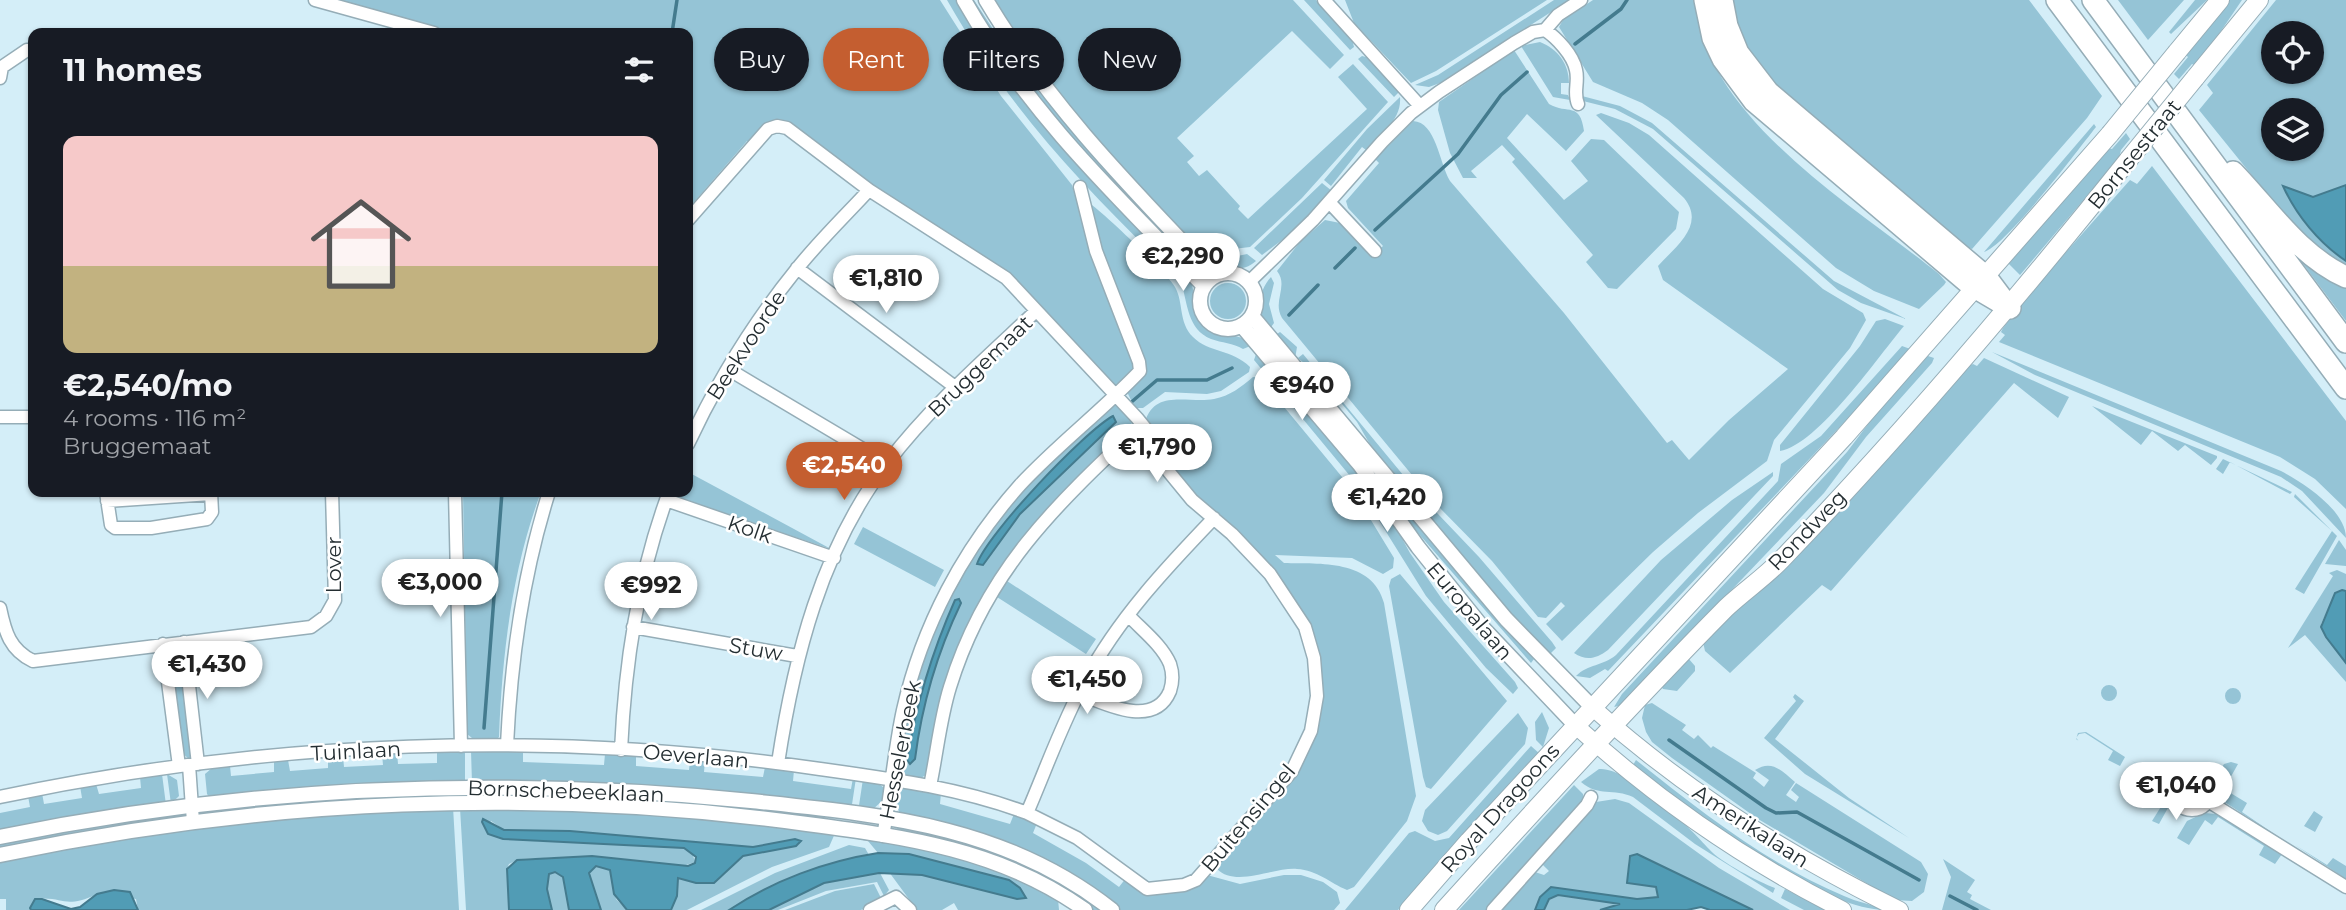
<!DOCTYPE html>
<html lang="en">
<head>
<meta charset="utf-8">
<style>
	body { margin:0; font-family:Montserrat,sans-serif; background:#20242c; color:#f1f3f6; height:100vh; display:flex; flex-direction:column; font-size:26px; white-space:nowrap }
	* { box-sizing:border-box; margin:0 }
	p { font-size:23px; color:#9ea1a6 }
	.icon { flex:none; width:38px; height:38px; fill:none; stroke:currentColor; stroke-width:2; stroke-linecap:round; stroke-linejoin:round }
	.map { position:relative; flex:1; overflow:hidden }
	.details { position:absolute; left:28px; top:28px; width:665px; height:469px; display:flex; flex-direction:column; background:#171b24; border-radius:14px; box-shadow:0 2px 5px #0004 }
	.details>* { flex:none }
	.banner { position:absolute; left:714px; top:28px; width:665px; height:63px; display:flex; gap:14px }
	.tools { position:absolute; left:2261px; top:21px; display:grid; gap:14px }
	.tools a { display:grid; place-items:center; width:63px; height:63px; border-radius:50%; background:#171b24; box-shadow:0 2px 5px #0004; font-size:35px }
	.price { position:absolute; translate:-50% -60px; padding:0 16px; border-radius:24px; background:#fff; color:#222; font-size:23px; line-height:46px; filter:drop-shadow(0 2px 4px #0008) }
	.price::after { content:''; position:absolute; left:50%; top:42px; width:21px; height:16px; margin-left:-10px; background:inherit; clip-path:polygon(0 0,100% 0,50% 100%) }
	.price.current { background:#c45e30; color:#fff }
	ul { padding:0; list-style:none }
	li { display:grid; align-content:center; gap:14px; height:371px; padding:0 35px }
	li span { display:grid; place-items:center; height:217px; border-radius:14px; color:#555 }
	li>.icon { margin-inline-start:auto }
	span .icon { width:126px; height:126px; fill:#fffc; stroke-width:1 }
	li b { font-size:30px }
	h2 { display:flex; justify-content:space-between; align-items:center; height:84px; padding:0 35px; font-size:30px }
	.pill { padding:0 24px; border-radius:32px; background:#171b24; box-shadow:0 2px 5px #0004; font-size:24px; line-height:63px }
	.pill.current { background:#c45e30; color:#fff }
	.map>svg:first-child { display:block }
</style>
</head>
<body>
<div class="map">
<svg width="2346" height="910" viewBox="0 0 2346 910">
	<rect width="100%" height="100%" fill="#d4eef8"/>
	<path fill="#95c4d6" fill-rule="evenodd" d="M336,0H940L1001,96L1072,185L1093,258L1135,369L1114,386L1036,303L787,124L750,143L747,141L688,209V33H457Z
		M947,0H960L976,27L1182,268L1179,271H1170C1081,184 1010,110 947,0Z
		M968,0H974L1023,75L1192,258L1187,263L1071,144Z
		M990,0H1293L1344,55L1330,69L1292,31L1177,138L1194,156L1187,162L1199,176L1207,170L1240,206L1238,209L1248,219L1367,109L1338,77L1353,64L1388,102L1302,198L1250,247L1225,250L1209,241L1198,253L1090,138Z
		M1304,0H1316L1352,39L1354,47L1350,50Z
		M1345,0H1547L1436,71L1411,83L1354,23Z
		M1554,0H1570L1440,83L1429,87L1415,85L1438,75Z
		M1593,0H1695C1703,117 1856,207 1939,274L1946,282L1944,285L1919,309L1874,291L1836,268L1668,120L1642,103L1593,82L1559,27L1563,20Z
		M1729,0H2029L2102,96L2087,118L1972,249L1958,243L1773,87L1744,49Z
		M2118,0H2184L2148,40Z
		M2195,0H2207L2171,34L2169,32Z
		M2228,0H2242L2202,59L2196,66L2192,64L2179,79L2174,74L2188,57L2185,54Z
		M2276,0H2346V185L2313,197L2283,187C2297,217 2320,242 2346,261V269L2301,236L2199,110L2213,93L2207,85ZM2273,33H2312V72H2273ZM2273,110H2312V149H2273Z
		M1540,42C1558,49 1569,64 1569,83H1561V94L1568,95L1570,100L1553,97L1521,46Z
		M1514,50L1549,104C1568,115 1580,101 1584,131L1566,151L1527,114L1507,138L1564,200L1588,181L1571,161L1591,139L1604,140L1679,212L1676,229L1617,289L1608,288L1586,262L1593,255L1512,162L1515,159L1502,145L1471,171L1477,178H1463L1450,153L1438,110L1439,102Z
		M1362,56L1370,58L1397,88L1399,92L1394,97L1358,59Z
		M1582,96L1620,106L1652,123L1834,281L1906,319L1861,303L1838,290L1653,129L1615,109L1583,101Z
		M1400,97C1402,120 1380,134 1366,150L1362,147L1331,186L1324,180L1367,129Z
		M1601,113L1629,123L1649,135L1823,289L1863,313L1866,320L1850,348L1774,440L1767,461L1698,513L1653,552L1562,641L1546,624L1565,606L1561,602L1546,618L1538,617L1492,561L1436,504L1282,318C1272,301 1289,286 1277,271L1300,242L1325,220L1340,223L1372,256L1383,246L1348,208L1346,201L1379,163L1375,159L1413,121C1436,122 1439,162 1450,181L1564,313L1667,443L1672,440L1689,460L1729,420L1788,369L1663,280L1658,266C1676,246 1706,225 1684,198L1596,115Z
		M2094,124L2096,127C2077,151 2007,245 1984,252Z
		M2126,133L2130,139L2121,150L2119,158L2020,275L2008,263L2107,148L2112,149Z
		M2152,166L2346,421V509L2315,479L2280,457L1999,342L2005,335L2001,332L2003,328C2042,277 2087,229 2130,180L2137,184Z
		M1322,183L1332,191L1293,232L1262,255L1254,248Z
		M1089,203C1102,211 1169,275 1175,287C1184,303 1178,322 1193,337C1209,353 1232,349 1250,367L1249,372L1221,391L1207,394L1165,392L1143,408H1135L1127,392L1140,377L1098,250Z
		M2285,240L2346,285V321Z
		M1210,253L1228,258L1247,254L1256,261C1240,275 1219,269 1203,258Z
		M1187,274C1198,289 1190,307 1202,322C1215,339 1238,330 1253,345L1243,349C1233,343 1222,343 1211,339C1187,329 1188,304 1181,282Z
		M1271,277L1274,283L1269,304L1274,323L1269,330C1257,314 1257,292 1271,277Z
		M1210 301a18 18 0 1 1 36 0a18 18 0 1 1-36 0Z
		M1885,319L1904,326C1880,354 1818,445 1780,451V445L1860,346L1876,321Z
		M1280,332L1297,347L1295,359L1274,336Z
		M1268,341L1534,659L1531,663L1412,526Z
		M1902,346L1913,350L1608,671L1605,669L1590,678L1576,676C1588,664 1603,666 1616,655L1778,481L1781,464L1821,436Z
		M1257,351L1382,502L1410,553L1444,602L1515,682L1518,688L1513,694L1486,668L1426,596L1355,482L1254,360Z
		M1992,352L2281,471C2303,483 2346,510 2346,538L2302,491L2281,477L2035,375Z
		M1303,354L1418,493L1479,557L1552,642L1556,648L1550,654L1512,614L1382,465L1357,422L1318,375L1298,358Z
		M1928,356L1934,358L1932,363L1866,437L1824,493L1639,687L1622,705L1614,707L1622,694L1847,452L1884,403Z
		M1984,358L2069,397L2058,418L2014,383L1831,591L1822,585L1730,673L1705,651L1703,642L1966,368L1973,364L1977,366Z
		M1253,377L1260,378L1352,489L1394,558L1393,568L1383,574L1352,558L1275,555L1284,563C1320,564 1372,559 1384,603L1416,796L1407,821L1354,887L1347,890C1330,883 1317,870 1297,869C1273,867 1236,888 1217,869V863L1288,782L1317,723L1303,614L1182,484L1145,422C1155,388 1189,404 1214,399C1230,396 1241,387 1253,377Z
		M1113,405L1119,406L1132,420L1131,428L1038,519L993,579L976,609L926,775L919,779L903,775L899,767C915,667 948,574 1016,497C1046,464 1080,435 1113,405Z
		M2092,406L2217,456V458L2211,465L2185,445L2178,451L2152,431L2141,445Z
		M2223,459L2292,492L2290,494L2230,462L2223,474L2216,469Z
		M688,472L831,549L677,498L675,492L686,495L693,478Z
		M1773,472V476L1608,650C1596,659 1586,661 1574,653L1661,560L1732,500Z
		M463,492H541C512,569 502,655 499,737L494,742H477L467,734Z
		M2295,494L2337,536L2304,594L2295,589L2332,531L2294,497Z
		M863,527L944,570L935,587L854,544Z
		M2339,540L2346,550V566L2325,564Z
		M2337,570L2346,574V591L2336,592L2321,624L2326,637L2346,663V682L2305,635L2288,648L2333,576L2329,573Z
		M1400,574L1507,701L1431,789L1426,787L1423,777L1389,586L1391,579Z
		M1007,581L1096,639L1086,654L997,597Z
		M174,648L182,655L193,753L189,759L181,752L169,656Z
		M1688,658L1695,666V671L1677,691L1663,689L1661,686Z
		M2101 693a8 8 0 1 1 16 0a8 8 0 1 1-16 0Z
		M2225 696a8 8 0 1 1 16 0a8 8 0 1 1-16 0Z
		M1795,694L1804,701L1775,739L1849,798L1909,838L1805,774L1764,738L1796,701L1793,697Z
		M1652,703L1686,725L1682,730L1694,739L1698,735L1711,748L1713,746L1753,771L1756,773L1753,778L1764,787L1769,780L1755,770C1772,759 1782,771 1795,782L1786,795L1796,802L1799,797L1791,790L1796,783L1921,862L1928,874L1924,892L1912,901L1895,900L1758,819L1672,758L1652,742L1646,732L1642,718L1645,705Z
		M1542,712L1549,728L1543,747L1536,740L1535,722Z
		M1518,713L1528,728L1525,744L1447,831L1438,835L1428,831L1422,821L1425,810Z
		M2086,732L2125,757L2120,766L2108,760L2113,751L2085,733L2079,734L2076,738L2079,741L2076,739L2078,733Z
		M1531,746L1540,754L1398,910H1345L1409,833L1415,831L1435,841L1449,838Z
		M465,751V784L210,798L207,794L205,774L212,768L230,766L231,776L274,772V761L288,760L290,771L328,768V757L343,756L344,767L383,765L382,754L397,753L398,764L437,763V752Z
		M471,751H523V762L604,765L605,754L636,756V766L689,770L690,760L705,761L704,772L763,777L765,767L794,770L793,781L851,789L853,778H856L851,811L472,783Z
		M1636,760C1700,811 1769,865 1844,896C1857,902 1871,904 1885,910C1818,910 1687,806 1633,765Z
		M2131,760L2166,784L2169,806L2159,824L2152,821L2167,797L2165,785Z
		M2231,762L2238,764L2224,789L2247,803L2242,812L2286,842L2223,801L2219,772L2224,764Z
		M1599,769C1627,766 1691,828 1709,849C1720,862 1759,882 1775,888L1773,893L1695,844L1633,797C1614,788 1598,797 1581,782Z
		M162,774L166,805L0,834V813L30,807L28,796L42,793L44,804L82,798L80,786L96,784L99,794L141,788L140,777Z
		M167,774L177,780L179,796L171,804Z
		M863,779L877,782L884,788L882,801L871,811L858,812Z
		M2184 791a8 8 0 1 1 16 0a8 8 0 1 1-16 0Z
		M1574,785L1583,794L1584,803L1487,910H1459Z
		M905,787L941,793L940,804L1010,824L1014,814L1037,823L1033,833L1086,863L1119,887L1126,878L1141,891L1188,890L1207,875L1240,884L1284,875H1301L1323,882L1337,892L1340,903L1334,910H1117L1089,889L900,813L896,806L897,792Z
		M453,790L452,801L209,815L208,810L209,808Z
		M1615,799L1629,803L1719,868L1790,910H1753L1681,875L1629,856L1627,883L1656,887L1658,897L1637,899L1551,887L1540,897L1535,910H1499L1535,872L1544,875L1549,871L1543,865V859L1596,802Z
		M453,807L459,910H138L136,899L98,894C61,910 67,896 35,899L31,910H6V899H0V858L247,819Z
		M460,808L605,809L836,831L829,847L772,867L687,910H671L677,896L678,878L704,884L743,856L796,846L799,844L798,839L753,847L570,831L504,830L491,821L485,830L535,841L684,848L692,852L695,862L683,866L592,856L519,859L509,864L507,869L509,910H466Z
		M2314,811L2323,817L2315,832L2304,826Z
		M158,813L160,823L0,851V840Z
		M2204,813L2217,814L2282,854L2275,864L2259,855L2264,846L2218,817L2212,825L2205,820L2189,845L2177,838L2187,821Z
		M898,824L1018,855L1108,910H1090L1081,904L900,833L897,828Z
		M842,832L984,860L1058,899L1059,910H958L954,903L942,910H917L889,872L922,875L955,883L1020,888L1009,880L909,854L878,853L868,841L846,837Z
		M849,845L865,848L869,855L816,869L761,891L729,910H701L775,873Z
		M2295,845L2327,865L2333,858L2346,866V879Z
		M1943,859L1975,880L1967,892L1972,895L1970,899L1991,910H1942L1951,877Z
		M596,866L610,870L616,899L627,910H601L589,873Z
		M555,872L563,877L569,910H552L547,889L548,874Z
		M880,873L889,890L884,896L877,882L826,891L778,910H769L824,883Z
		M874,884L881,898L861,910H785L835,891Z
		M1785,889L1828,910H1804L1781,898Z
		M1558,894L1622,904L1600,910H1544L1549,899Z"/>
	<path fill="#519cb5" stroke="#447b8e" stroke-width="2" d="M2346,185V261C2319,243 2296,215 2283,186L2313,197Z
		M1113,416L1116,422L1020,514L983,565L977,564C987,534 1085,431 1113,416Z
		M2342,590L2346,591V663L2326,637L2321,627L2335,593Z
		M959,599L961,603C937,653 922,704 915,759L910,764L907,760C916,704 932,652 955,600Z
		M483,819L504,830L570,831L753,847L795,839L801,841L796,846L743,856L714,883H696L678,878L677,896L671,910H627L614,894L610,870L596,866L589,873L601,910H569L563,877L555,872L549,874L547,889L552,910H509L507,869L517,860L592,856L688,866L695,863L696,857L684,848L503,839L488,834L482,822Z
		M878,853L909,854L1009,880L1020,888L1026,898L1017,899L922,875L879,873L824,883L769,910H729C772,881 826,861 878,853Z
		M1637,854L1753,910H1710L1701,907L1687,910H1600L1620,904L1558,895L1549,899L1544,910H1535L1540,897L1551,887L1637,899L1658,897L1656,887L1627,883L1630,856Z
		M114,890L130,892L138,910H31L30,908L35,899H42L71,909L80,907L97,894Z"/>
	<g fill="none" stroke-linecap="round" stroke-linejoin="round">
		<path stroke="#447b8e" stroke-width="3.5" d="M672,33L677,0
			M1575,44L1621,9L1627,0
			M1375,230L1458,154L1501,95L1527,72
			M1335,268L1355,248
			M1289,315L1318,285
			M1128,405L1157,380H1207L1232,368
			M484,728L502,492
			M1669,740L1766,808L1776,813L1797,812L1919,880
			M1950,896L1977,910"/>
		<defs>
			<path id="minor" d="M315,0L434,33
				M1324,0L1420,106
				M1545,30C1557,38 1573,55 1576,70C1579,82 1573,93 1578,104
				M0,78L2,67L27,50L33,51
				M1330,203L1375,251
				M688,220L768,129L777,126L787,128L869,190L1006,278L1137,418L1150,434L1169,472L1192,500L1232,534L1270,574L1305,627L1314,658L1317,696L1311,731L1292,771L1196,880L1184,885L1147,889L1077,838L1027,813
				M797,268L955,387
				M1249,282L1313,220L1382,142L1411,113L1439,92L1514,43L1533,32L1545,30L1558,15L1581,0
				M728,369L886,463
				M0,417H33
				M688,444C717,382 753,323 796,270C818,242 845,216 869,190
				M106,492L111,525L115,528H151L207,519L212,512L211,492
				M455,492L461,746
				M666,500L834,558
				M107,501L211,494
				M0,608C5,632 10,650 33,661L311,627L326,616L335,600L332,492
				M633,627L797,656
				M184,642L198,764
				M163,644L179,766
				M1078,693C1105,704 1154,729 1170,691C1173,682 1173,673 1170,664C1162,645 1142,630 1128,615
				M507,745C511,659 523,574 549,492
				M621,750C625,661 638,575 669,492
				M778,763C794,658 821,549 888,462C931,406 985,359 1036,311
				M189,765L193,822
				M2173 791a19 19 0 1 1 38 0a19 19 0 1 1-38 0Z
				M930,786C937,753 940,719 950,687C986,570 1056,505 1142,424
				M0,797C267,740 550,729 820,769C891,779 960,788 1027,813C1046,769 1062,723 1085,681C1118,619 1166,568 1214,518
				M2208,801L2346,887
				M883,836C891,794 894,751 903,710C922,626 963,549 1020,485C1057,445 1102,411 1140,371L1139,362L1096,251L1080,187
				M870,910L896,897L910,910
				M1493,910L1587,805L1591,797"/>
			<path id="tertiary" d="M964,0C1027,111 1116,196 1204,286
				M986,0C1048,104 1132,189 1215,276
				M1200 301a28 28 0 1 1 56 0a28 28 0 1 1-56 0Z
				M1252,316L1506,619L1592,707
				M1242,326L1360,465L1418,547L1483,628L1575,725
				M0,837C247,786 500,776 751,801C882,815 1005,825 1112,910
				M0,855C264,799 539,787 807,824C906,837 1002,850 1085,910"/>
			<path id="secondary" d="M1592,707C1685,791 1788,855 1900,910
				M1575,725C1655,798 1746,861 1843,910"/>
			<path id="primary" d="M2177,52L2220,0
				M2195,78L2259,0
				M1409,910L1469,841L1844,437L2110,134
				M1444,910C1536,808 1629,706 1726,608C1744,591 1765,577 1782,559C1904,432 2019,297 2129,159"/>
			<path id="motorway" d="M1705,0L1713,38L1723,59L1754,101L1971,285L2010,308
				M1722,0L1727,26L1738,53L1768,92L1986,277L2004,301
				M2057,0L2346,388
				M2093,0L2346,342
				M2233,172C2268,208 2299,256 2346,277"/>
		</defs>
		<use href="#minor" stroke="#95adb7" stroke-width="15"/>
		<use href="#tertiary" stroke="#95adb7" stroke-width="17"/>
		<use href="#secondary" stroke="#95adb7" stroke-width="18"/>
		<use href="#primary" stroke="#95adb7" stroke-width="20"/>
		<use href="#motorway" stroke="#95adb7" stroke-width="24"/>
		<use href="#minor" stroke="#fff" stroke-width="12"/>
		<use href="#tertiary" stroke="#fff" stroke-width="14"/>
		<use href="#secondary" stroke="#fff" stroke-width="16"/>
		<use href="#primary" stroke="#fff" stroke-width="18"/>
		<use href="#motorway" stroke="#fff" stroke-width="21"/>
		<defs>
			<path id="primary-bridge" d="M2110,134L2177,52
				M2129,159L2195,78"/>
		</defs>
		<use href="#primary-bridge" stroke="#95adb7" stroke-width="20" stroke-linecap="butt"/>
		<use href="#primary-bridge" stroke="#fff" stroke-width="18"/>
	</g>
	<g text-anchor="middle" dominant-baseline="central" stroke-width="5" stroke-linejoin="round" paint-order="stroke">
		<g font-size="21" fill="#242e32" stroke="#fff">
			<text transform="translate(2134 154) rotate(-51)">Bornsestraat</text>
			<text transform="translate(746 345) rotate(-57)">Beekvoorde</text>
			<text transform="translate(980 366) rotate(-44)">Bruggemaat</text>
			<text transform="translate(750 529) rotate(19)">Kolk</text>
			<text transform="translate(1807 530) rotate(-46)">Rondweg</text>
			<text transform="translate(333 565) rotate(-90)">Lover</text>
			<text transform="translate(1470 611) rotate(50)">Europalaan</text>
			<text transform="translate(756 649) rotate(10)">Stuw</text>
			<text transform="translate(900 750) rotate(-79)">Hesselerbeek</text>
			<text transform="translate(356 751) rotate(-3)">Tuinlaan</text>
			<text transform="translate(696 756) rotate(5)">Oeverlaan</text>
			<text transform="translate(566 791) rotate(2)">Bornschebeeklaan</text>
			<text transform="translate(1500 808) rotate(-48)">Royal Dragoons</text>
			<text transform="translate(1248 818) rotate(-50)">Buitensingel</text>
			<text transform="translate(1751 826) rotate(33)">Amerikalaan</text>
		</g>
	</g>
</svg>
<div class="tools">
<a><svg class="icon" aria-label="locate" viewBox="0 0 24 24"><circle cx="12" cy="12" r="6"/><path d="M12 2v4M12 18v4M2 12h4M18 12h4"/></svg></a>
<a><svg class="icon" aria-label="layers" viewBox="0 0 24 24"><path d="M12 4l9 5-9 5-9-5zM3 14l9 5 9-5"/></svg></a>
</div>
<b class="price" style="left:1183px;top:293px">€2,290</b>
<b class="price" style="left:886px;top:315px">€1,810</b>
<b class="price" style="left:1302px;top:422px">€940</b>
<b class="price" style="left:1157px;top:484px">€1,790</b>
<b class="price current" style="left:844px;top:502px">€2,540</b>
<b class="price" style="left:1387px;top:534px">€1,420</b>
<b class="price" style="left:440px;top:619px">€3,000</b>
<b class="price" style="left:651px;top:622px">€992</b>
<b class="price" style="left:207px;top:701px">€1,430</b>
<b class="price" style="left:1087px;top:716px">€1,450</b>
<b class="price" style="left:2176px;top:822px">€1,040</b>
<div class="banner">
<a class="pill">Buy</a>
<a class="pill current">Rent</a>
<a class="pill">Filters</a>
<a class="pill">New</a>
</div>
<section class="details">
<h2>11 homes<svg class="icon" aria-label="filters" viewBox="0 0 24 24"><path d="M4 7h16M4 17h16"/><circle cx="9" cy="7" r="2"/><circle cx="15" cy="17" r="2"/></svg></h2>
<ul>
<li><span style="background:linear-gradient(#f6c9c9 60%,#c2b280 0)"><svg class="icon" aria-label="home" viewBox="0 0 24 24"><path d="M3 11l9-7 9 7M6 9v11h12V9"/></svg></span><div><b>€2,540/mo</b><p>4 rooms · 116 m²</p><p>Bruggemaat</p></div></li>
</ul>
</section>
</div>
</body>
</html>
